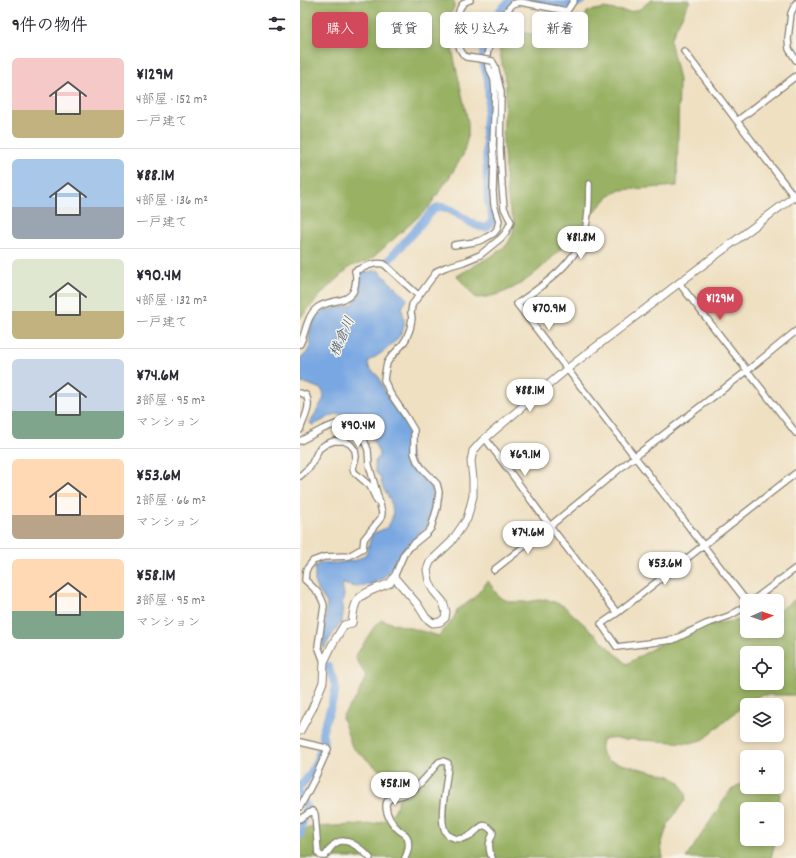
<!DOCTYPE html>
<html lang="ja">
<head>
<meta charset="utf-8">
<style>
	body { margin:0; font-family:Dekko,"Klee One",sans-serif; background:#f7f7f7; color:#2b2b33; height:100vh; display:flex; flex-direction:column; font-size:15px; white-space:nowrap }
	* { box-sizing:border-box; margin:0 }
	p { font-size:13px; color:#7c7c81 }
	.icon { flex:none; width:22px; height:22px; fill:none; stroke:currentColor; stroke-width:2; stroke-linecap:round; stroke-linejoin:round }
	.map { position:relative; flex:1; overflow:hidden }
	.panel { display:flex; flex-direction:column; background:#fff; width:300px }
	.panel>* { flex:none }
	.banner { position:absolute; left:12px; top:12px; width:380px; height:36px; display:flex; gap:8px }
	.needle { width:26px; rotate:88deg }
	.controls { position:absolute; left:440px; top:594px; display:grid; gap:8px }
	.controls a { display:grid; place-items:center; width:44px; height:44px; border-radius:6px; background:#fff; box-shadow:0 2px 6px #0003; font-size:20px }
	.price { position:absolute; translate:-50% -34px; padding:0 9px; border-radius:14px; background:#fff; color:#222; font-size:13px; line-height:26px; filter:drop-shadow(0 1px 2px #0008) }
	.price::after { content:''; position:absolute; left:50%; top:24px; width:12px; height:9px; margin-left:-6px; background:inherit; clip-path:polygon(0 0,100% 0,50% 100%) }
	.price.current { background:#d1495b; color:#fff }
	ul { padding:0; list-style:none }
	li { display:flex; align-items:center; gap:12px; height:100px; padding:0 12px }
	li+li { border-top:1px solid #e1e1e2 }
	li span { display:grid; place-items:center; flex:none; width:112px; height:80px; border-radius:6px; color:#555 }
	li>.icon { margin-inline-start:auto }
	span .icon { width:48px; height:48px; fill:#fffc; stroke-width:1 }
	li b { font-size:17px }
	h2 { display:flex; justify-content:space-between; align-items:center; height:48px; padding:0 12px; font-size:17px }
	.tag { padding:0 14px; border-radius:6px; background:#fff; box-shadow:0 2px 6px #0003; font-size:14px; line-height:36px }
	.tag.current { background:#d1495b; color:#fff }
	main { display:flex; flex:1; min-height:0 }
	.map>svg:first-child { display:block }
</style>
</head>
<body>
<main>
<section class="panel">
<h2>9件の物件<svg class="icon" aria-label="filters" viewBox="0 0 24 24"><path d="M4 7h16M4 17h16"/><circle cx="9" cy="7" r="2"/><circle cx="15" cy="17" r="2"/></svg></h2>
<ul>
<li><span style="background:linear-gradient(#f6c9c9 65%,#c2b280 0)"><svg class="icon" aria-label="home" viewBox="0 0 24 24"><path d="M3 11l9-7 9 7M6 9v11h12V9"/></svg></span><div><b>¥129M</b><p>4部屋 · 152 m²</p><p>一戸建て</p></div></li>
<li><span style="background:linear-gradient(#a9c7e8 60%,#9aa5b1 0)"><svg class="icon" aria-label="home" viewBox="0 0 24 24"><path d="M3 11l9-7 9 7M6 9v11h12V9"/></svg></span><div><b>¥88.1M</b><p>4部屋 · 136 m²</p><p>一戸建て</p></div></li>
<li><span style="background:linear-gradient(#dfe7d0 65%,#c2b280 0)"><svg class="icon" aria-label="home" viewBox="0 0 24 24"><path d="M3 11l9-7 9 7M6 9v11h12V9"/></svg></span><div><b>¥90.4M</b><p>4部屋 · 132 m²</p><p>一戸建て</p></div></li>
<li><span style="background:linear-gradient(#c9d6e8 65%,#7fa58c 0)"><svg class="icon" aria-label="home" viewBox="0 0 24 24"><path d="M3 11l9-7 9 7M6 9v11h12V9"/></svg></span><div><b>¥74.6M</b><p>3部屋 · 95 m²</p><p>マンション</p></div></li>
<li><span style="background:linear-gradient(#ffd9b3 70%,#b9a48a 0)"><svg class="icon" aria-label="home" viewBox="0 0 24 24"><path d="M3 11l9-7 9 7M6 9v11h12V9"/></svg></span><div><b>¥53.6M</b><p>2部屋 · 66 m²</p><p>マンション</p></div></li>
<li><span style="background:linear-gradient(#ffd9b3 65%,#7fa58c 0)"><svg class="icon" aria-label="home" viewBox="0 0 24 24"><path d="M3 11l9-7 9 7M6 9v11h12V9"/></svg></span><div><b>¥58.1M</b><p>3部屋 · 95 m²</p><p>マンション</p></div></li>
</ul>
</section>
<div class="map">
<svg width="496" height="858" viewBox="0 0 496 858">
	<rect width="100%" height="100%" fill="#f7f3e8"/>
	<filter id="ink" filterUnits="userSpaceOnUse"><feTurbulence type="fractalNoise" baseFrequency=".025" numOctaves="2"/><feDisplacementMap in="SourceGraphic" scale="8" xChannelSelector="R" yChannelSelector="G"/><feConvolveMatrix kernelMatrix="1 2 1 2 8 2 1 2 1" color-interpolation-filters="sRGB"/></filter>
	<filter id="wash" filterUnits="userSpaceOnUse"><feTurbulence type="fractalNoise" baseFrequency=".012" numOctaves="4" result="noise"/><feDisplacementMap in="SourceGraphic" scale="16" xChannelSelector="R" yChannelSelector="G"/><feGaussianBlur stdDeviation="0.9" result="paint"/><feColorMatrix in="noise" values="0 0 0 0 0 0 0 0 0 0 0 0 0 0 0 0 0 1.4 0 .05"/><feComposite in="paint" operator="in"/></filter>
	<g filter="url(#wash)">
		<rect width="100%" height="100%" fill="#efe0c2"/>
		<path fill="#98b163" stroke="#5a6640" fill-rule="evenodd" d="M0,0H153L155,5L149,18V35L168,122V136L163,155L152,173L128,208L69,261L51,266L27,288L0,318Z
			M351,0H390L370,40L379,80L377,186L320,190L308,197C295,211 282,225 269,240C242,268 217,296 176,298L157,276L193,255L207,245L213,234L214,221L209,206L207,192L203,140L206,84L199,48L217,30C231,36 238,34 252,32L258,23L265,20L268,27L284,20L287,12L303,8L329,12L340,9Z
			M188,581L199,597L210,602H226L246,599L264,606L327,664L385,629L405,625L447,619V631H477V612L496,599V695H461L451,699L404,739L391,743L308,738L302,740C299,751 301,753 309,761L370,776L380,783L386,794L385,800L368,824L361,845L363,858H0V831L13,827L74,824L87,819L95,810L100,795L97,785L52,747L42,717L48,708L57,697L66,676L55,657L74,627L81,620L139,636L153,619L158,609L173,599ZM447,653H477V683H447Z
			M447,782V787H477V785L480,793L477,826V809H447V839H476L471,858H386L430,791L442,783Z"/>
		<path fill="#79a7e2" stroke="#4a627f" d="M78,270L107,299C106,302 103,305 102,308C102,312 105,320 104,326C103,338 80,355 70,360L68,362L69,368L79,377L84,390L109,429L110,433L108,441L109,450L112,461L117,469L130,482L132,489L133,509L129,520L126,527L105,548L95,566L83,578L69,585L64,586L57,587L42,584L44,595L42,606L43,615L41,622L28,641L24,649L22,642L27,603L17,589L15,584V566L22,563H37L57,560L66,554L72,534C76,532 80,531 84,529C95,523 94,508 89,498C85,490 81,487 81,478L75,471C75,469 75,465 75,462C76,459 79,458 79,454C78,447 63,424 58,420C54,416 42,413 37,414C29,415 21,423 12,425L10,423L24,398L23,392L21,389L8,384L0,383V358C5,356 10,350 10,343C10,341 9,339 9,337C9,332 14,317 18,314C24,309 44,307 52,305L60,294L59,276L63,273Z"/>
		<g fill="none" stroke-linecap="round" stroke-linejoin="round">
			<path stroke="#79a7e2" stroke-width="8" d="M232,0C247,5 270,9 283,0
				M88,261L133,210C134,209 137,208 138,207C152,204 175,232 187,227C189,226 191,222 193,219L188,201L187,184L186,142L185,134L186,117L189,101L188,78L183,63V52L187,38L196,16L200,10L211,0
				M0,787L11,773L24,742L22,733L35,694V684L28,666
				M0,794L6,806L0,835"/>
		</g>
	</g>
	<g filter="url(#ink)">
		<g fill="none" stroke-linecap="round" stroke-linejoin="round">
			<defs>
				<path id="minor" d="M170,0C167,1 163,3 162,5C155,13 157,40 160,49C162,53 163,55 166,57L181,59
					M496,3L491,13L488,39L489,49L496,60
					M384,51L496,199
					M437,121L496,76
					M289,184C289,200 289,215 285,231C276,264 243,285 217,304L447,602
					M154,245L175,242L182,240L194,233L197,229L199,221L194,205L193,192L194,158L193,145L195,93L194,80L191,72L188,66L187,55L192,33L195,23L213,4L220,2L267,11L274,0
					M379,283L496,433
					M0,344C6,333 6,317 17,308C29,298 52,305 55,286C56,280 57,277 55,271C65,267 73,262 84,264L119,296
					M0,393L6,395C12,406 4,418 0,430
					M185,438L250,526L317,613
					M0,441L23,429L36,424L44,425L58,433L64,440L68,450L69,465L79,500L82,513L81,518L64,539L63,548L49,556L24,557L13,561L6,570L5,580C14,588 22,595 24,606L18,646L24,662
					M0,476L10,467L19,449L26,444L34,441H44L50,444L55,450L56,457L53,468L54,472L70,486L77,501
					M194,570L250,526L334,457L447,371L496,331
					M94,577L104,554L111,546L127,533L131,528L137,508L139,492L137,484L122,468L117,461L114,453V430L105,415L90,393L84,380L85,373L87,363L91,357L102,345L106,339L110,329L112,318L111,313L112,305L137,271L146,267L163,262L180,255L201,238L206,232L211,222L204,208L202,186L200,149L201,92L195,66L192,61
					M452,601L496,568
					M447,606L429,616L406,624L373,640L317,647L301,624L317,613L496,473
					M0,742L26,748L28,749L14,780L0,807
					M0,819L12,811L15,814L18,853L21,856H25C28,852 31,846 36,843C47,836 63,850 70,858
					M105,858C108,852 110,844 107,837C106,834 103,833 100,831C93,825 86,816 86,805C87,796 100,797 106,794C119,788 130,772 139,762L143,761L148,763C148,780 139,813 144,828C145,832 148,836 152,837C157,840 162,839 167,837C173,835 177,829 182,826C187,824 190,829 193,832C193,836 191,837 190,841C188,847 190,853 192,858"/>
				<path id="tertiary" d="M0,731L12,709L23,682L24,662L32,645L44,625L52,623C53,616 53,608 57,601C62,592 81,587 90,583L94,577L118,605L126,618L133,623L140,622L145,618L146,612L143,602L133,590L129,581L127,570L130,562L151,542L167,519L173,496V479L171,461L173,451L182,441L267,369L379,283L496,195"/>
			</defs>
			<use href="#minor" stroke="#867e6f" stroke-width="8"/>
			<use href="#tertiary" stroke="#867e6f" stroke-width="9"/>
			<use href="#minor" stroke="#fff" stroke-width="5.5"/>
			<use href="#tertiary" stroke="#fff" stroke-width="7"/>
			<defs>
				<path id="minor-bridge" d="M181,59L192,61"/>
			</defs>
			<use href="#minor-bridge" stroke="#867e6f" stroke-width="8" stroke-linecap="butt"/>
			<use href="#minor-bridge" stroke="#fff" stroke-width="5.5"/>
		</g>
	</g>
	<g text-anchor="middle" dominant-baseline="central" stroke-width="3" stroke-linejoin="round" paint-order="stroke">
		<g font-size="14" font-style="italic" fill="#41546b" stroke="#f7f3e8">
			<text transform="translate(43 337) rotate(-66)">横倉川</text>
		</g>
	</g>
</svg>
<div class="controls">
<a><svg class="needle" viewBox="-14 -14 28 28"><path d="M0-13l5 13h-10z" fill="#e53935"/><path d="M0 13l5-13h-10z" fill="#7c7c81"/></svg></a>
<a><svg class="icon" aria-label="locate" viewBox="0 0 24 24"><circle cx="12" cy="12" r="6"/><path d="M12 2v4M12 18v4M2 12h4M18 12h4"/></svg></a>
<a><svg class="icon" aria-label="layers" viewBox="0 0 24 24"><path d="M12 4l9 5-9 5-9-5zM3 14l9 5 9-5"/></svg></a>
<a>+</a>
<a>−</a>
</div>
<b class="price" style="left:281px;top:260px">¥81.8M</b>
<b class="price current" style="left:420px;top:321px">¥129M</b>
<b class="price" style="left:249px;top:331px">¥70.9M</b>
<b class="price" style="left:230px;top:413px">¥88.1M</b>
<b class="price" style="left:58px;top:448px">¥90.4M</b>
<b class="price" style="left:225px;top:477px">¥69.1M</b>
<b class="price" style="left:228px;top:555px">¥74.6M</b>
<b class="price" style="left:365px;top:586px">¥53.6M</b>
<b class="price" style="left:95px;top:806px">¥58.1M</b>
<div class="banner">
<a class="tag current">購入</a>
<a class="tag">賃貸</a>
<a class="tag">絞り込み</a>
<a class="tag">新着</a>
</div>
</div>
</main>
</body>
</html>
